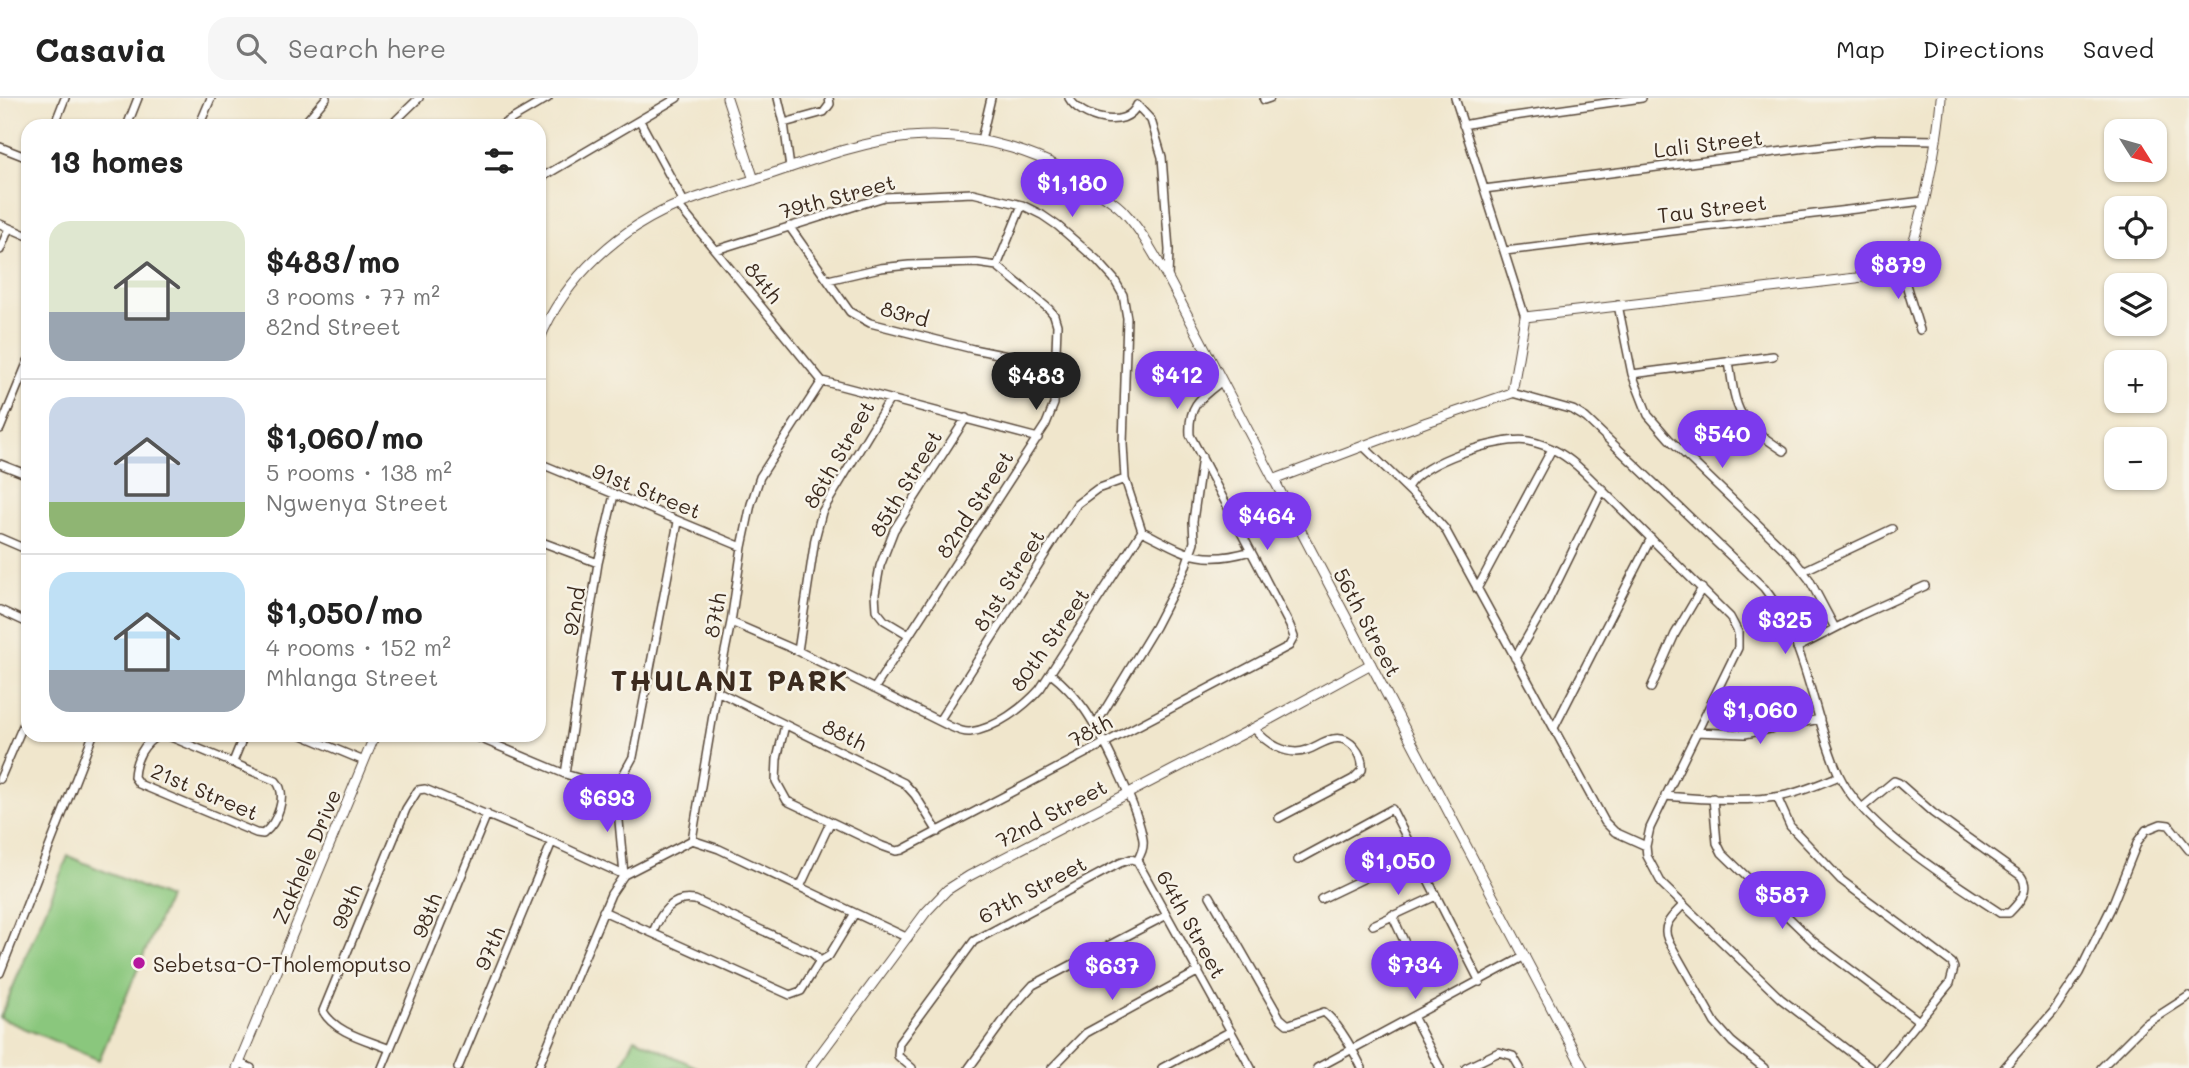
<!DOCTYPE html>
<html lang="en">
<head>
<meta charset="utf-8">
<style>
	body { margin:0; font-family:Mali,sans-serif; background:#f6f6f6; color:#222; height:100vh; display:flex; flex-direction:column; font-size:26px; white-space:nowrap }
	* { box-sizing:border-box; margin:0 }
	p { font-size:23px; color:#767676 }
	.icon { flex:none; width:38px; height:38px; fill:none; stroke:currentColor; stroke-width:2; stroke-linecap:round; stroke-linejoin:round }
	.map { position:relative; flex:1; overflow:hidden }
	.sheet { position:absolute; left:21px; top:21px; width:525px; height:623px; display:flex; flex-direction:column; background:#fff; border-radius:21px; box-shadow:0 2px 5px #0004 }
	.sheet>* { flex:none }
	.needle { width:46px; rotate:127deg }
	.tools { position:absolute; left:2104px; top:21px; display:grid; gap:14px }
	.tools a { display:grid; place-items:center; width:63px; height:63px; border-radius:14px; background:#fff; box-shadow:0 2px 5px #0004; font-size:35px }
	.price { position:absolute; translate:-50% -60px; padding:0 16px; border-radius:24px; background:#7c3aed; color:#fff; font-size:23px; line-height:46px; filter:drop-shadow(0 2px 4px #0008) }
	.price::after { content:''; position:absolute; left:50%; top:42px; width:21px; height:16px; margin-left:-10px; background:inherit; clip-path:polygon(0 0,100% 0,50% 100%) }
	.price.selected { background:#222; color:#fff }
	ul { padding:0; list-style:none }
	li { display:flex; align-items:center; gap:21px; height:175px; padding:0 28px }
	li+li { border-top:2px solid #e0e0e0 }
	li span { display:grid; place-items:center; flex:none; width:196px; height:140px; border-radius:21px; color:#555 }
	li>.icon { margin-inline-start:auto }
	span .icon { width:84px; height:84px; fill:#fffc; stroke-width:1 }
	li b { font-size:30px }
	h2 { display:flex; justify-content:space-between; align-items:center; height:84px; padding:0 28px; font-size:30px }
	header { display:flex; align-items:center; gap:42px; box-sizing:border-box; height:98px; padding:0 35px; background:#fff; border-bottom:2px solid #e0e0e0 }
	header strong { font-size:33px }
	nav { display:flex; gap:38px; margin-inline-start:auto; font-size:24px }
	.search { width:490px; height:63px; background:#f6f6f6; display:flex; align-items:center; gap:18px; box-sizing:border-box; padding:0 24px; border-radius:21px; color:#767676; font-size:26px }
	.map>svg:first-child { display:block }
</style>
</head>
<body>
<header>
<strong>Casavia</strong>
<div class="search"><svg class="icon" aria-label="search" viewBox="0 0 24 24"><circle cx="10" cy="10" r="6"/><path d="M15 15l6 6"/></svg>Search here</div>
<nav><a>Map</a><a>Directions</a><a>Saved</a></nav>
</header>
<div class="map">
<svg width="2189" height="970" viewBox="0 0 2189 970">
	<rect width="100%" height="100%" fill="#f7f3e8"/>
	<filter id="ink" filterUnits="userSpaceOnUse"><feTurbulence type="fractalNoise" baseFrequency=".0143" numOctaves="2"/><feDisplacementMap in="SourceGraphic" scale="14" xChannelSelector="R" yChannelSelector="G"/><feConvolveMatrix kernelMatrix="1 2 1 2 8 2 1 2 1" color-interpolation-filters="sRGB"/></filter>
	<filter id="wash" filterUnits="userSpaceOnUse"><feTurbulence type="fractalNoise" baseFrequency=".00686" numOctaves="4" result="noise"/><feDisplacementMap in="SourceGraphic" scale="28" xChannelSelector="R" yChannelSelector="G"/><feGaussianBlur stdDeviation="1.57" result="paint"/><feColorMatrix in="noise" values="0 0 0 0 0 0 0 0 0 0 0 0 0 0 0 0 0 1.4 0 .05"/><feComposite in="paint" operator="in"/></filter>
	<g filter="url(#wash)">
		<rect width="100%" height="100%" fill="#f0e6cc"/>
		<path fill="#8ac77d" stroke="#62784e" stroke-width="2" d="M68,758L168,800L99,962L0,920Z
			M635,940L698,970H620Z"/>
	</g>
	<g filter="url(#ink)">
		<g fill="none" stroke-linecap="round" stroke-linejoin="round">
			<defs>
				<path id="minor" d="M778,0L784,25L790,70
					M1069,0C1080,20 1126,33 1137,7
					M1455,0L1525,219
					M1264,2L1270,0
					M1137,7L1151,22L1162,59L1169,152L1168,180
					M640,23L684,104
					M784,25L824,14L830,6L829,0
					M1463,27L1500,20L1642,0
					M54,28L65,0
					M127,28L138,0
					M199,28L211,0
					M302,28L326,0
					M390,28L419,0
					M500,28L548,0
					M981,42L991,0
					M0,49L28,60
					M539,81L677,0
					M1484,91L1878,41L1936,42
					M678,107L822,283
					M0,126L28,138
					M789,128L850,214L870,225L973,251L1057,268
					M0,152L9,130
					M716,152L884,99L973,95L1022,107L1042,117L1058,128L1097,162L1114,181L1123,197L1127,220L1123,346L1125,381L1142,433C1186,455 1200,468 1251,453
					M1505,153L1923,103
					M1900,167L1920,232
					M997,168L1022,107
					M828,182L880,170L909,167L976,165L997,168L1049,211L1054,217L1057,227L1054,306L1046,326L874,591
					M1618,207L1632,276L1648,317L1669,341L1791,458L1809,481L1835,530
					M1729,263C1736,316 1738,323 1784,353
					M1632,276L1773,258
					M822,283L1038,340
					M1512,295L1573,312L1586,320L1764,490C1809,546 1811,615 1839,677C1863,729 1952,783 2000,815H2009C2019,805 2031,792 2021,778L1933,715L1899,685L1894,683L1863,709
					M0,331L28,263
					M1363,348L1424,407L1445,431L1605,724L1615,734L1646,748
					M539,365L742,449
					M0,366L28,377
					M1407,390C1419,364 1501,338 1528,343C1551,347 1568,359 1584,374L1730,519L1738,534V550L1650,730L1646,748L1647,758L1662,786L1781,901L1871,970
					M0,440L28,452
					M539,443L598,465
					M1803,473L1892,431
					M1477,491L1552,351
					M0,512L28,525
					M731,524L798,553L949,628C956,631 963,635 970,634C995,631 1024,609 1040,591L1142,433
					M909,537L884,522L876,512L875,496L880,468L894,432L966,320
					M1797,550L1863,516L1925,488
					M798,553L815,441L822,414L890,301
					M1515,560L1547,505L1603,391
					M1051,576C1064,586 1075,598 1085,612C1103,638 1139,712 1143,742C1144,750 1141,756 1137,763
					M1651,590L1675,536L1702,490
					M717,593L904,685L915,697L938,734
					M939,623L1077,406L1097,391L1125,381
					M785,627L777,661L776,683L787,703L882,748L896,753L902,752L1289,548L1294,539L1290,528L1190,337C1188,307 1200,300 1222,283
					M1095,628L1155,529L1184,473L1194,444L1193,423L1202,359
					M1254,630C1266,645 1287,659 1307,652C1316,649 1323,643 1333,641C1350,637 1364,657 1362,672L1353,681L1279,720
					M1554,630L1651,440
					M1696,634L1745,636L1820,621
					M159,637C143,645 135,662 134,679L139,686L256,735L263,736C278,724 288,697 276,683L166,637
					M302,637L364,663
					M472,637L565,676L607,689L622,679L633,659L678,424
					M233,664L244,637
					M565,676L598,465L614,397
					M0,681L28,616
					M607,689L618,712L624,777
					M1665,698C1698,701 1750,704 1782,698C1802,694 1820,686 1839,678
					M1777,699L1790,728L1841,782L1952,865L1954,870L1950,885L1880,970
					M1713,700L1717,745L1722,755L1814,844L1919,923
					M692,742L717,593L731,524L742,449L751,406L760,379L822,283
					M692,742L719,751L908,840
					M1298,762L1392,711L1480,884
					M1137,763L1251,970
					M800,789L830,725
					M1210,798L1280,920L1287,926H1290L1324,914C1338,925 1354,954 1362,970
					M1321,801L1415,756
					M1683,807C1673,818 1661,826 1668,842L1715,925L1732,944L1764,970
					M603,813L790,897L801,893L819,864L817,859L812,855L695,802C671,798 661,815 653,834
					M1392,817L1411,858
					M1373,827L1436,798
					M819,864L829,858L855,815
					M0,875L93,637
					M1414,920L1440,970
					M390,951C368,942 335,935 323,913L406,711L418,692L425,691L552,744L624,777
					M239,965L251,970
					M382,970L487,716
					M458,970L552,744
					M538,970L611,796L624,777L692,742
					M912,970L898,958L899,945L974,843L1120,765L1131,761L1137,763
					M969,970L1014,908L1033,887L1167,817
					M1052,970L1086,935L1199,873
					M1162,970L1231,933
					M1317,970L1525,858
					M1466,970L1499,954L1513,958L1520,970
					M2004,970L2053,914L2079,875L2111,810L2138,743L2146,732L2161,726L2169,727L2189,752
					M2101,970L2144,927L2189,898"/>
				<path id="tertiary" d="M727,0L754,82
					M539,243C564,180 622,127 685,104C708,95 732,89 756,81C805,65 857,44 909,39C978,33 1049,55 1103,97C1110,102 1118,107 1124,114C1142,133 1154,157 1168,180L1583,970
					M1273,382L1427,324L1512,295L1525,219L1856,180C1872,177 1891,177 1902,165C1921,146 1939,30 1941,0
					M237,970L375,637
					M810,970L926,814L947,792L969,778L1254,630L1371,566"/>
			</defs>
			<use href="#minor" stroke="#564638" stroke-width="10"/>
			<use href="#tertiary" stroke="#564638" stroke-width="11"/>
			<use href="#minor" stroke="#fff" stroke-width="7"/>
			<use href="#tertiary" stroke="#fff" stroke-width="9"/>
		</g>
	</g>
	<circle fill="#b5179e" stroke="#f7f3e8" stroke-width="2.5" cx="139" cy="865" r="7"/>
	<g text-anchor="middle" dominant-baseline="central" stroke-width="5" stroke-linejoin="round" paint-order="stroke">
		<g font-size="21" fill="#3b2a1e" stroke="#f7f3e8">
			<text transform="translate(1708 45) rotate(-7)">Lali Street</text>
			<text transform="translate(837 98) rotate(-15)">79th Street</text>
			<text transform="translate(1712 110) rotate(-7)">Tau Street</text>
			<text transform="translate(764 184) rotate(51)">84th</text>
			<text transform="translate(905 215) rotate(15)">83rd</text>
			<text transform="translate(838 356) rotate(-60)">86th Street</text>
			<text transform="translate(905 385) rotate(-59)">85th Street</text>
			<text transform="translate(647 392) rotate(22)">91st Street</text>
			<text transform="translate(974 406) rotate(-57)">82nd Street</text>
			<text transform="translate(1008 482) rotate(-58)">81st Street</text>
			<text transform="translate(573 513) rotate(-81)">92nd</text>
			<text transform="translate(714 517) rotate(-80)">87th</text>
			<text transform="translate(1368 524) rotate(62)">56th Street</text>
			<text transform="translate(1049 541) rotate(-55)">80th Street</text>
			<text transform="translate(1090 632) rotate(-28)">78th</text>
			<text transform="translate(845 636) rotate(26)">88th</text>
			<text transform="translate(205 693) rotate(23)">21st Street</text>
			<text transform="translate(1051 715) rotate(-28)">72nd Street</text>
			<text transform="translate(306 758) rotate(-67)">Zakhele Drive</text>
			<text transform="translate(1032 791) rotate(-28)">67th Street</text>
			<text transform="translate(346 808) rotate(-67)">99th</text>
			<text transform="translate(426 817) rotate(-68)">98th</text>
			<text transform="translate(1192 826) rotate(61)">64th Street</text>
			<text transform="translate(489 850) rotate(-67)">97th</text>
		</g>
		<g font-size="21" fill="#3b2a1e" stroke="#f7f3e8" text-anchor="start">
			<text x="153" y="865">Sebetsa-O-Tholemoputso</text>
		</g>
		<g font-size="28" font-weight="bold" letter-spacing="2" fill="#3b2a1e" stroke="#f7f3e8">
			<text x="730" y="582">THULANI PARK</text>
		</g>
	</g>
</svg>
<div class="tools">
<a><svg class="needle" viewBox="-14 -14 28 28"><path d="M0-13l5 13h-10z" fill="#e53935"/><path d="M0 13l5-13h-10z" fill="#767676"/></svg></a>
<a><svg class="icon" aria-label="locate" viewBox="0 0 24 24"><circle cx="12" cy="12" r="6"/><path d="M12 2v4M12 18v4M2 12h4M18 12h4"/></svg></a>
<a><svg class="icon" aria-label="layers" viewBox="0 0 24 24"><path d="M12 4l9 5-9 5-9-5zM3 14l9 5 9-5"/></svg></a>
<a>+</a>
<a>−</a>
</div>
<b class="price" style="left:1072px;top:121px">$1,180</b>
<b class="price" style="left:1898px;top:203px">$879</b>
<b class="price" style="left:1177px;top:313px">$412</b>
<b class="price selected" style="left:1036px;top:314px">$483</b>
<b class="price" style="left:1722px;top:372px">$540</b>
<b class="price" style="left:1267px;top:454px">$464</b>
<b class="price" style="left:1785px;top:558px">$325</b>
<b class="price" style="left:1760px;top:648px">$1,060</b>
<b class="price" style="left:607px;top:736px">$693</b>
<b class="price" style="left:1398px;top:799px">$1,050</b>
<b class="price" style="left:1782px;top:833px">$587</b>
<b class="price" style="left:1415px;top:903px">$734</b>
<b class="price" style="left:1112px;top:904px">$637</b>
<section class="sheet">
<h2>13 homes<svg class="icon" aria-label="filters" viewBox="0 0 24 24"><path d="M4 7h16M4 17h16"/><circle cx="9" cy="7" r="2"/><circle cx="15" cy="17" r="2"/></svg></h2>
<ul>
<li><span style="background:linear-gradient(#dfe7d0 65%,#9aa5b1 0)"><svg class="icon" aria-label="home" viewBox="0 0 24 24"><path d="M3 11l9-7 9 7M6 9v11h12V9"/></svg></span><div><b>$483/mo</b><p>3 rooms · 77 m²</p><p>82nd Street</p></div></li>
<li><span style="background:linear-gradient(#c9d6e8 75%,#8fb573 0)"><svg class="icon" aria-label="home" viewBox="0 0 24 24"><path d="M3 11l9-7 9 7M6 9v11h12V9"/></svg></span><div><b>$1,060/mo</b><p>5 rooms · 138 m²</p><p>Ngwenya Street</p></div></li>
<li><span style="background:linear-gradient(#bfe0f5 70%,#9aa5b1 0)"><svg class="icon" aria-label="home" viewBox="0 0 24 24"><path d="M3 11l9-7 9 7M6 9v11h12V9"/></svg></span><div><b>$1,050/mo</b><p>4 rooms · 152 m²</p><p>Mhlanga Street</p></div></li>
</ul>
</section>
</div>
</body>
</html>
